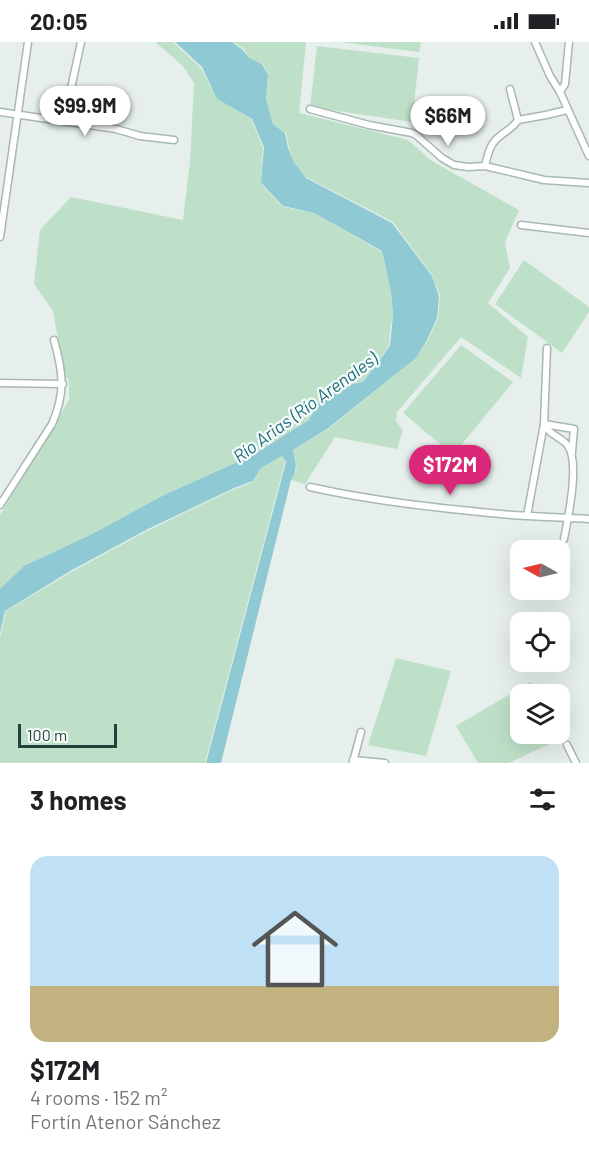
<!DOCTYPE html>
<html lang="en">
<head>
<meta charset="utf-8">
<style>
	body { margin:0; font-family:Barlow,sans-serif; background:#f2f2f2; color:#202124; height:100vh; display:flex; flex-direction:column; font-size:22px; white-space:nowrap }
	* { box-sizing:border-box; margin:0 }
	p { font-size:20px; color:#757577 }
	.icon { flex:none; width:33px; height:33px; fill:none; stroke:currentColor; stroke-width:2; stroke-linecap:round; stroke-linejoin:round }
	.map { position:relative; height:721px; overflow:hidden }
	.sheet { display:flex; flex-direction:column; background:#fff; flex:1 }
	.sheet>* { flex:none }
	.needle { width:39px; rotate:278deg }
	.buttons { position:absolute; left:510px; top:498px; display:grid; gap:12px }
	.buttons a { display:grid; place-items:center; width:60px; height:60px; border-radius:12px; background:#fff; box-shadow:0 6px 24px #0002; font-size:30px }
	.scale { position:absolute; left:18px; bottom:15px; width:99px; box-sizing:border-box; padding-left:6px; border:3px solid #24423a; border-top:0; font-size:16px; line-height:21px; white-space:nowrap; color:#24423a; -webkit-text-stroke:4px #f7fbf9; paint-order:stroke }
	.price { position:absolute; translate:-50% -51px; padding:0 14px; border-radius:21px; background:#fff; color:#222; font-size:20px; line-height:39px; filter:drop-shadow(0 2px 3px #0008) }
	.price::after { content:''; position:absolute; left:50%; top:36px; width:18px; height:14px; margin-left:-9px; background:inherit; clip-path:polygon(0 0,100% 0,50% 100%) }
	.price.current { background:#db2777; color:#fff }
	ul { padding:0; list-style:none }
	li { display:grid; align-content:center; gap:12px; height:318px; padding:0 30px }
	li+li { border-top:2px solid #e0e0e0 }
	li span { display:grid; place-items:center; height:186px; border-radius:18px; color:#555 }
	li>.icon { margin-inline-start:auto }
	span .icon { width:108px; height:108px; fill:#fffc; stroke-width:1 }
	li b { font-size:26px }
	h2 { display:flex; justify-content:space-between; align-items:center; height:72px; padding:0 30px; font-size:26px }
	.status { display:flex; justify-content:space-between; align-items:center; height:42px; padding:0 30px; background:#fff; direction:ltr }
	.status svg { height:16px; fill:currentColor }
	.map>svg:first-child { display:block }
</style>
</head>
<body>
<div class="status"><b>20:05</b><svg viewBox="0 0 49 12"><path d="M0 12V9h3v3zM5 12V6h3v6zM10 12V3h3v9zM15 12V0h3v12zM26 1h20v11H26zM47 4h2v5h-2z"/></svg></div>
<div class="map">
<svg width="589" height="721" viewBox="0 0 589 721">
	<rect width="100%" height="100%" fill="#e6efeb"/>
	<path fill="#bfe0c8" d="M155,0H173L201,26L217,57L251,77L263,105L261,142L283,165L314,171L382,210L391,250L393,273L390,289L389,304L363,340L339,345L320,357L309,378L253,413L164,453L92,492L24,524L0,547V473L69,358V338L64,333L53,269L34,242L40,188L71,155L183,178L190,119L194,41L183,24Z
		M233,0H306L299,71L408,98L432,119L519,168L505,200L510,226L488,261L528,295L521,336L461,295L397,370L396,379L403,388L397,407L335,395L305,442L291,438C299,427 297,420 293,408L328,387L416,316L428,298L438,276L440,253L432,233L393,180L306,135L294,120L289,106L286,91L273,82L266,57L268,33L263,22L248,15L244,7Z
		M339,0H421L419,10Z
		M317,4L419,16L412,80L310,65Z
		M524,218L589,265V270L562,311L495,262Z
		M461,303L513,340L453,413L403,371Z
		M282,414L285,420L205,721H0V595L6,569L73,529L145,490L232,448L253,440L261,426Z
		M396,616L451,629L426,714L368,703Z
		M531,640L538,652H520V692H557L560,697L509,721H478L456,684Z"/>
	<path fill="#8ec9d4" d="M175,0H232L243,8L248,15L262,22L268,33L266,57L273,82L285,91L288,106L294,120L306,136L392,181L432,234L439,254L437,276L427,298L416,316L327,387L293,408C296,420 298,427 291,438L221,721H206L286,420L282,414L261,426L253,439L234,446L146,488L72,528L5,569L0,591V547L24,524L92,492L164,453L253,413L309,378L320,358L339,345L363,340L390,304L393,273L391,250L382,209L314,171L283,164L261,141L264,105L252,77L217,57L202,25Z"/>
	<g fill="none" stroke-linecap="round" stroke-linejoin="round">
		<defs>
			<path id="street" d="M535,0L550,34L560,50L589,114
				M560,50L565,42L569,0
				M310,67L369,83L412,91L416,93L442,116L454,123L468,125L485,124L544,138L589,141
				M0,70L116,87L140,94L174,98
				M518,78L546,73L567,68
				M64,79L81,0
				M485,124C488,112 490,101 500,94C507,88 513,86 518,78L510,47
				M521,183L589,191
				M0,195L28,0
				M547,306L544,382C547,386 549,390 553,392C558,396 565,399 568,404C580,421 568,476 564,497
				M0,341L63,342
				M310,445C373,459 437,466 501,472C531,475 560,475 589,477
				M0,463L52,382C66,350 63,330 54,298
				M527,474L544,382L574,387L572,410
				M567,703L576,721
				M353,718L385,721
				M353,720L361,690"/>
		</defs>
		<use href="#street" stroke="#a8b8b2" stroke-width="9"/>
		<use href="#street" stroke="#fff" stroke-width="6"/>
	</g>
	<g text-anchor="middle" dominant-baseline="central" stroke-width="4.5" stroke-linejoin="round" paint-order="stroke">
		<g font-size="18" font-style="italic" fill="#1c6f80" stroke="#f7fbf9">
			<text transform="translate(305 365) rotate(-36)">Río Arias (Río Arenales)</text>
		</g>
	</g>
</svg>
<div class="buttons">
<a><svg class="needle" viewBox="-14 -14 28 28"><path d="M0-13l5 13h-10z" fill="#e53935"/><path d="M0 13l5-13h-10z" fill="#757577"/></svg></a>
<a><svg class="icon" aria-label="locate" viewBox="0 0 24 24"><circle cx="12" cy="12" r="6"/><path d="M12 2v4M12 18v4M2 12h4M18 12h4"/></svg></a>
<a><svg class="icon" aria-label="layers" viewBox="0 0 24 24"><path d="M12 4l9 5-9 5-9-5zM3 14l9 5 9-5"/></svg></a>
</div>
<div class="scale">100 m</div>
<b class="price" style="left:85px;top:95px">$99.9M</b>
<b class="price" style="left:448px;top:105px">$66M</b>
<b class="price current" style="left:450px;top:454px">$172M</b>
</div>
<section class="sheet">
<h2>3 homes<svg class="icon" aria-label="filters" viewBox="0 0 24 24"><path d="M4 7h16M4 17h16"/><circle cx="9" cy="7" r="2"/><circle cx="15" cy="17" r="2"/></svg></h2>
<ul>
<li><span style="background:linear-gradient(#bfe0f5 70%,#c2b280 0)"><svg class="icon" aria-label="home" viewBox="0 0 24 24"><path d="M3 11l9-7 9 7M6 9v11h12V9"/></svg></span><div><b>$172M</b><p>4 rooms · 152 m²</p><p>Fortín Atenor Sánchez</p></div></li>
</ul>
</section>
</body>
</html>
